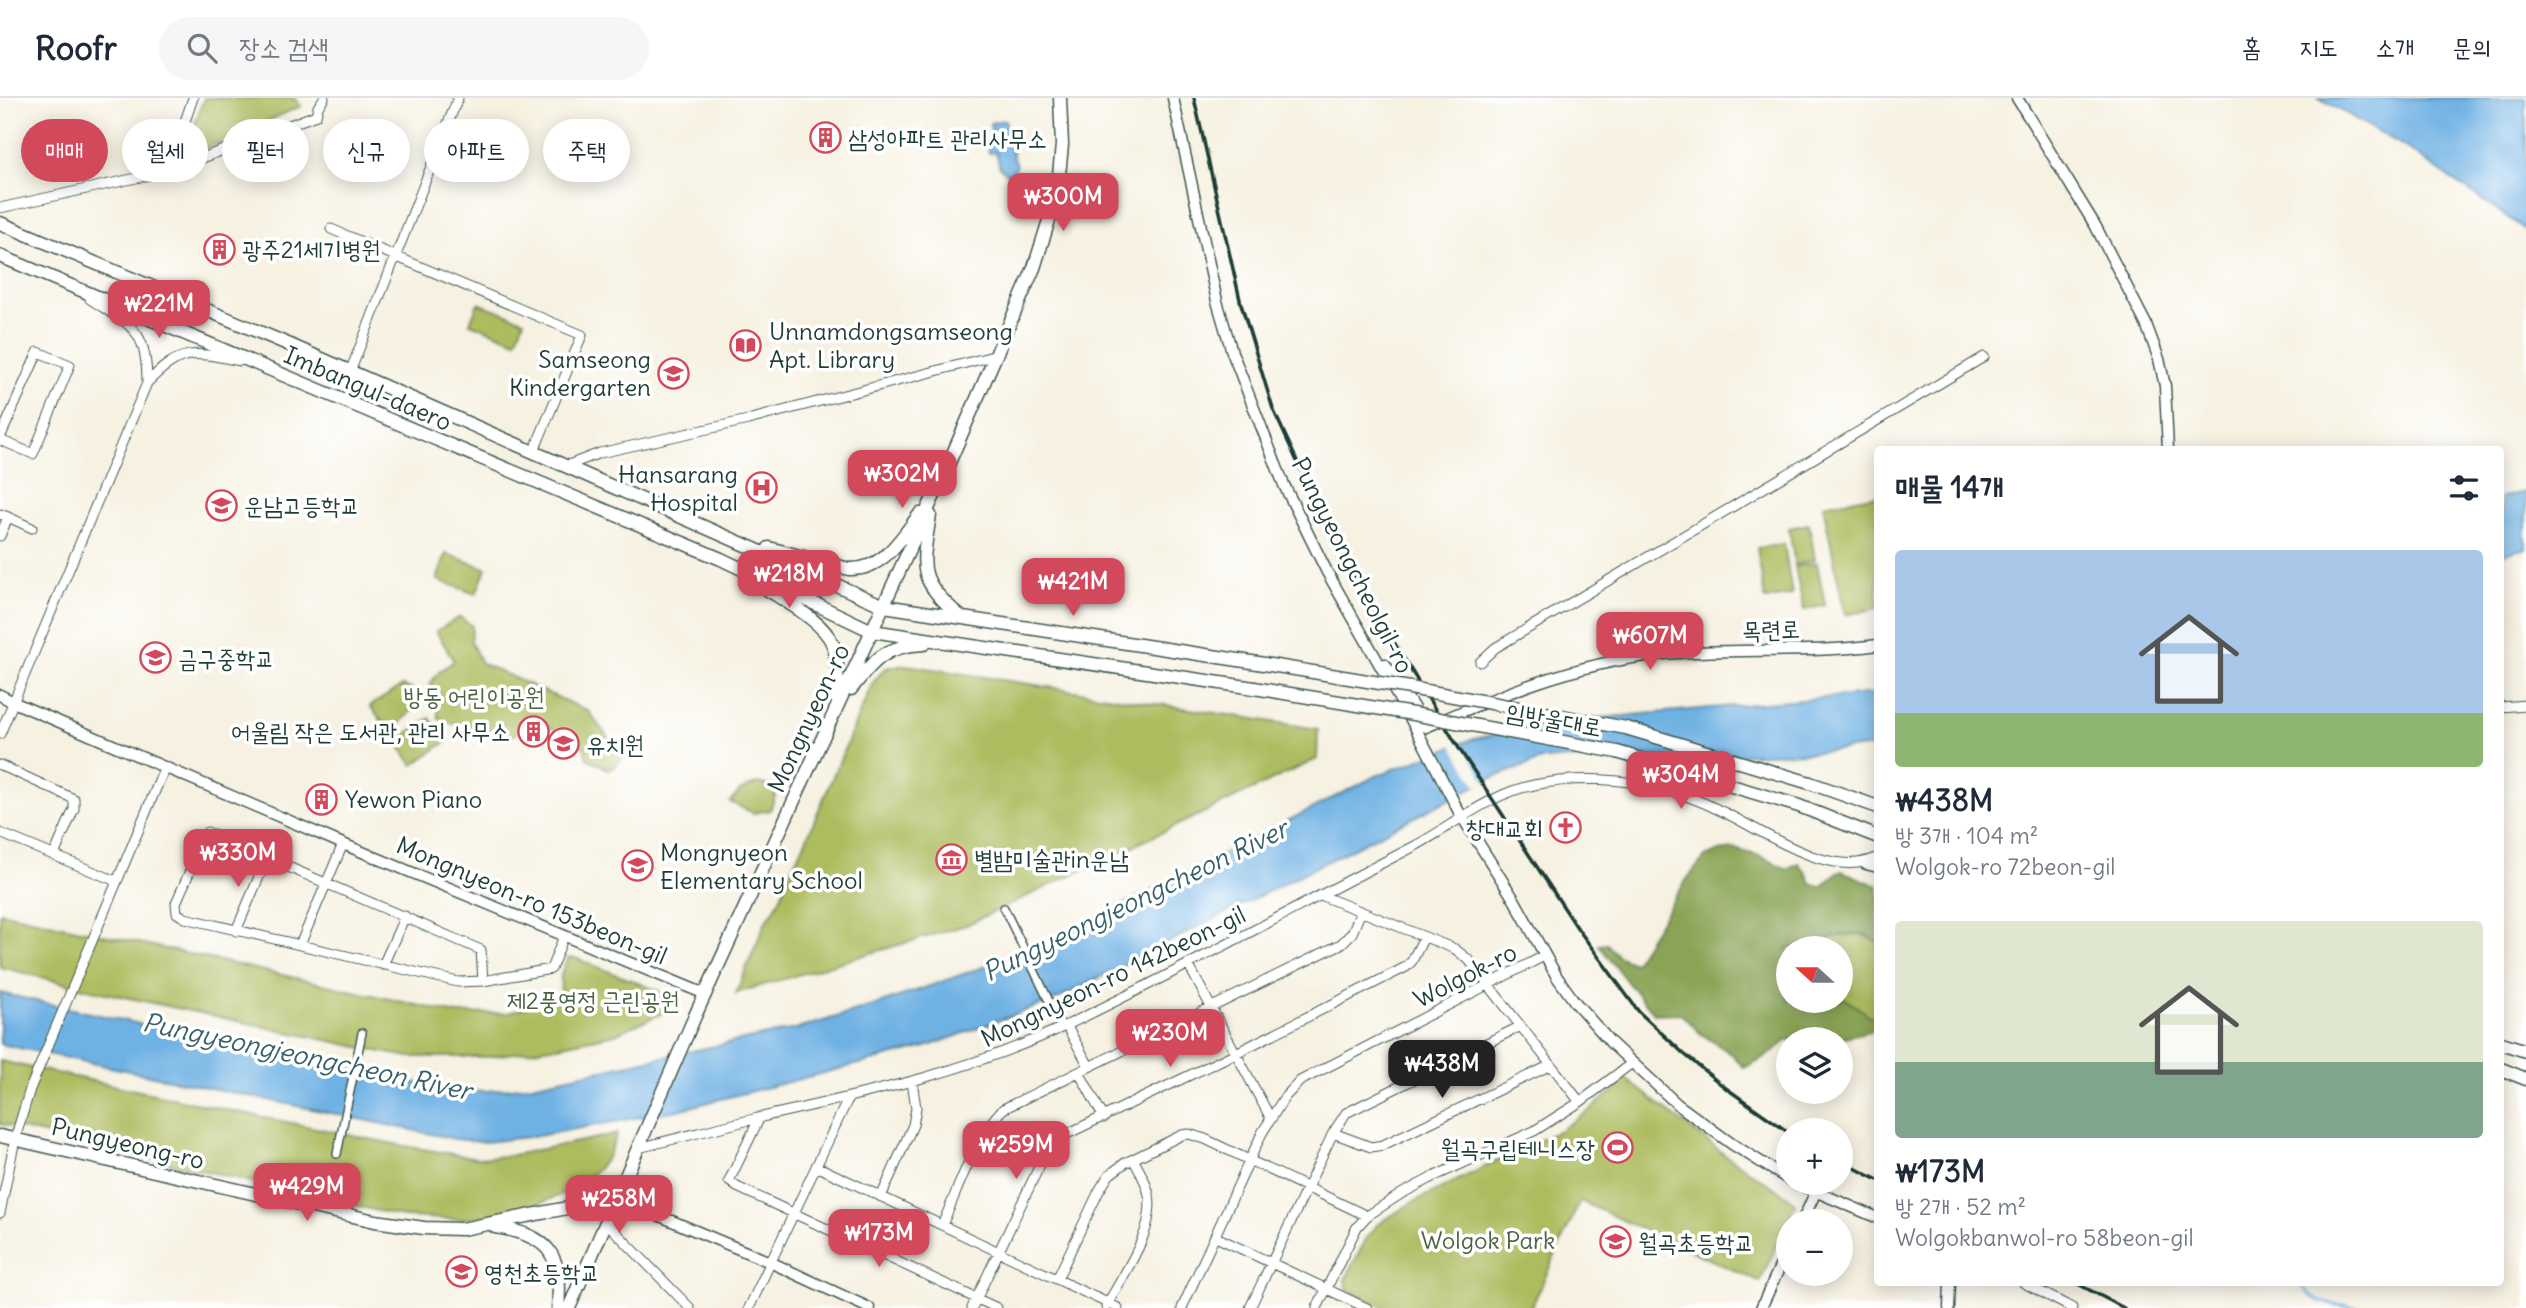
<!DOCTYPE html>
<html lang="ko">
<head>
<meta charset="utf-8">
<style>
	body { margin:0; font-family:Delius,"Poor Story",sans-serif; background:#f6f6f7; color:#1f2937; height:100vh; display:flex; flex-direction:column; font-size:26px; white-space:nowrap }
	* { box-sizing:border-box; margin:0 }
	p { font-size:23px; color:#747a83 }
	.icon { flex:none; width:38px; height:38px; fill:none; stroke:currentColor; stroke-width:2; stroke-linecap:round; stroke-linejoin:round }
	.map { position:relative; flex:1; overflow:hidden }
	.panel { position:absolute; left:1874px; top:348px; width:630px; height:840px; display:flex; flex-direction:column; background:#fff; border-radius:7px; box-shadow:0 4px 18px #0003 }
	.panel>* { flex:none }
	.guide { position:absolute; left:21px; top:21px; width:665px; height:63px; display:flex; gap:14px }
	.needle { width:46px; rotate:291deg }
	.fabs { position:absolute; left:1776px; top:838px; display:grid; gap:14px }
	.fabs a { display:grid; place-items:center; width:77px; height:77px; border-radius:50%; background:#fff; box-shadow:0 4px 18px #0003; font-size:35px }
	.price { position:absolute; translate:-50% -60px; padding:0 16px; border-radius:14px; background:#d1495b; color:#fff; font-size:23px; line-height:46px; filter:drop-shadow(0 2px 4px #0008) }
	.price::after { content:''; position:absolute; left:50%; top:42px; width:21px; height:16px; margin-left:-10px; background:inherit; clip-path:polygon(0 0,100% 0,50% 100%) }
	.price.active { background:#222; color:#fff }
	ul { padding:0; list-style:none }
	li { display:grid; align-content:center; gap:14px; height:371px; padding:0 21px }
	li span { display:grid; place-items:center; height:217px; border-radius:7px; color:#555 }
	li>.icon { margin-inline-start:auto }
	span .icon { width:126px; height:126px; fill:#fffc; stroke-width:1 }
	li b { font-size:30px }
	h2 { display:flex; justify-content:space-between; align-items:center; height:84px; padding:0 21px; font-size:30px }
	.chip { padding:0 24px; border-radius:32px; background:#fff; box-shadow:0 4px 18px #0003; font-size:24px; line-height:63px }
	.chip.active { background:#d1495b; color:#fff }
	header { display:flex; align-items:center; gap:42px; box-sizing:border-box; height:98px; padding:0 35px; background:#fff; border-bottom:2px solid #e0e1e3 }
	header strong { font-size:33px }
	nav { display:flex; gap:38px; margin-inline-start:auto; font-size:24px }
	.search { width:490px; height:63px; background:#f6f6f7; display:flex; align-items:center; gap:18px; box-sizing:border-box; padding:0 24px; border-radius:38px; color:#747a83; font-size:26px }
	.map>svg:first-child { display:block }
</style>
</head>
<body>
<header>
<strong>Roofr</strong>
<div class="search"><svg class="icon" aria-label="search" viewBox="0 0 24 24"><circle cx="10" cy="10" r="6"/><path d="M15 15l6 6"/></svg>장소 검색</div>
<nav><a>홈</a><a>지도</a><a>소개</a><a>문의</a></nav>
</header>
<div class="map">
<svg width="2526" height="1210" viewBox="0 0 2526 1210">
	<rect width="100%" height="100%" fill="#fff"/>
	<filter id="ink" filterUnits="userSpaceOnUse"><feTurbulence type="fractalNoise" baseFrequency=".0143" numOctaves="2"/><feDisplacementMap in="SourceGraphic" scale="14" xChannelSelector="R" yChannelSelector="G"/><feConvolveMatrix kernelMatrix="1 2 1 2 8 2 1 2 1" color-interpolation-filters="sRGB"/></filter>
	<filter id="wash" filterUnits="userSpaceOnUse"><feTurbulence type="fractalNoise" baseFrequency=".00686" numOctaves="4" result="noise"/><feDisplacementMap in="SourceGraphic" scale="28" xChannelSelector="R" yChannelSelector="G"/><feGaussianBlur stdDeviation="1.57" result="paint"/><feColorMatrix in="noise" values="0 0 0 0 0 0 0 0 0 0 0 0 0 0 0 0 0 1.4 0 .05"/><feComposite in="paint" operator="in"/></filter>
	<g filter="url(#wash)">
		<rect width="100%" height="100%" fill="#f6f1e1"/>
		<path fill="#adbc5f" stroke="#667c4a" stroke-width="2" d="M204,0H295L301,8L182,61Z
			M478,205L524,222L516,243L470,225Z
			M1878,397V510L1845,517L1823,407Z
			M1809,426L1815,462L1795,467L1789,430Z
			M1784,446L1792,497L1765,502L1757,450Z
			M446,456L486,470L476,496L437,482Z
			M1817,465L1825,507L1804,512L1795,469Z
			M460,519L472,528L471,544L481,565L588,613L616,650L622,661L610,672L587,660L584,649L574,640L524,618L515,637L498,641L439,621L435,596L430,586L440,573L454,563L436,533Z
			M906,567L1318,631L1317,661L966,827L736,895L766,823C785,801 788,770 804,747L872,586L885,570Z
			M402,588L418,593L414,610L397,628H386L370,608Z
			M430,620L446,644L413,667L396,643Z
			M758,685L778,690L770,712L753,715L730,704L741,692Z
			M0,814L457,916L508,915L557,899L561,896C560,882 560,871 569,860H575L659,893L665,914L615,936L558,948L487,959H410L382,954L92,892L0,869Z
			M1861,836L1878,844V924L1841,898V850H1803L1831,839Z
			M0,963L228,1012L404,1048L477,1060L508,1058L617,1036C614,1044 611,1054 606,1061C576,1103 508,1117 459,1121C441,1122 422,1119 404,1119L0,1026Z
			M1626,981L1725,1057L1791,1101L1795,1106L1760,1184L1580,1103L1531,1210H1385L1347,1192L1345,1182L1367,1139L1377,1127L1411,1105L1560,1032L1589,1013Z"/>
		<path fill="#8aa456" stroke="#547045" stroke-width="2" d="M1734,751L1760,758L1787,771L1798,765L1806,774L1811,785L1822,789L1835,776L1842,773L1878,788V844C1873,842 1867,837 1862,836C1840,831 1813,850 1788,850V879L1786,881L1788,903H1794L1798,906L1814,907L1815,903H1841V898L1878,924V931L1836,941L1788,942L1769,957L1744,970L1733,957L1700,935L1680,915L1655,916L1628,885L1599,847L1607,846L1619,859L1634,865L1687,781L1705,759L1719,753Z"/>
		<path fill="#6eb1e3" stroke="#46778c" stroke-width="2" d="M2319,0H2526V132L2405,49Z
			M1005,22L1013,59L1017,67L1014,73L1008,76L1000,70L996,54L989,55L987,44L993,42L990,25Z
			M2526,394V450L2501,457V399Z
			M1878,595V648L1807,655L1544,661L1489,681L1057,901L926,949L678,1012L537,1038L485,1044L455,1041L0,946V895L298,961L452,992L487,993L527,988L800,930L873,908L1037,850L1376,678L1470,642L1544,625Z"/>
		<path fill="#f6f1e1" d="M1459,642L1487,685L1478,690L1451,645Z"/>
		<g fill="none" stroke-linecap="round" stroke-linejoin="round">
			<path stroke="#6eb1e3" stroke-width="3.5" d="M2300,1185C2317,1210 2330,1203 2357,1210"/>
		</g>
	</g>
	<g filter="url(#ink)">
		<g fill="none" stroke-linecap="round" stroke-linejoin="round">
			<defs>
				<path id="pedestrian" d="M1004,810L1062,930
					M337,1056L362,935"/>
				<path id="minor" d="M168,73L193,0
					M0,110L168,73L316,17L318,9L324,0
					M331,131L582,237L534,353
					M90,201C132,229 147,230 147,285
					M350,274L458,0
					M0,340L38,254L70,267L33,356L0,342
					M566,368L600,355L748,322L997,257
					M0,416L8,419L0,438
					M8,419L32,430
					M1480,564L1495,550L1984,259
					M2501,609L2526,607
					M0,636L147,285C181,249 194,254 240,263
					M0,667L74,701V711L54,757
					M0,735L116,783
					M1320,797L1455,851L1469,862L1580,1004
					M236,833L267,760
					M300,847L343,746
					M1188,866L1271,1021
					M383,867L405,818
					M483,883L481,852L207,734L176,805L177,815L185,820L458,884L483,883L551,871L564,838
					M1066,927L1089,968
					M1079,974L1104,1020
					M760,1019L729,1083L737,1089L997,1210
					M1333,1035L1371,1049L1383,1047L1551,967
					M638,1050C679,1040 720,1029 762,1019C864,996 967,974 1063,929C1182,872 1298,808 1415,748C1454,727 1489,696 1534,687C1575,678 1626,680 1667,692C1684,697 1701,703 1717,711C1760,730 1830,784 1878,759
					M816,1068L1118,1210
					M881,1099L913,1027L916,1010L912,983
					M0,1115L15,1041L30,991L165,669
					M606,1124L690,1210
					M942,1127C959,1090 974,1039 1003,1011L1341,846L1352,835L1361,813
					M1216,1139L1367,1210
					M1057,1181L1099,1093L1109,1077L1125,1065L1182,1037L1189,1036L1205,1041L1367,1118
					M2024,1185L2072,1210
					M1106,1209C1122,1178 1156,1132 1149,1097C1147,1084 1139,1072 1133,1061
					M749,1210L848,1001
					M972,1210L1047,1052L1067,1036L1236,955L1406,869L1412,863L1424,839
					M1182,1210L1262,1035L1284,1000L1300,983L1544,858
					M1250,1210L1333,1035L1346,1015L1521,928
					M1317,1210L1357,1129L1367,1118L1401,1096L1435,1078L1534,1033L1580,1004L1632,965"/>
				<path id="tertiary" d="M1173,0L1217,203L1232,254L1284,387L1327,474L1414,627L1459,714L1515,803L1557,879L1575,904L1611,945L1677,1006L1732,1046L1788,1081
					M2017,0L2095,127L2146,226L2159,261L2165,288L2168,352
					M1385,566L1426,629C1500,597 1573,566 1654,557C1728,549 1804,557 1878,547
					M0,597L13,604L343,746L705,896
					M1796,1085L1878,1120
					M617,1100L770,1164L869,1210
					M1802,1124L1816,1093
					M1761,1210L1788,1151
					M1949,1210L1950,1185"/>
				<path id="secondary" d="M0,125L290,247L884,508L1258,565
					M0,158L721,461L872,533L1254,590
					M930,417C921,473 917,481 962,520
					M769,450L849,471C883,473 901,440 920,416
					M756,484C777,499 824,522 833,547C839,564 837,584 837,602
					M851,591C873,563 886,547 924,546
					M1866,765L1878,768
					M2501,945L2526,953
					M2501,971L2526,981
					M0,1038L375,1123L424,1130L462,1131L617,1100
					M495,1129C549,1137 563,1156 558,1210
					M569,1210L695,918L948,367L1034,170L1055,103L1059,77L1062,47L1060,0"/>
			</defs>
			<use href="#pedestrian" stroke="#3f584e" stroke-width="10"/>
			<use href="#minor" stroke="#3f584e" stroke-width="11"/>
			<use href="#tertiary" stroke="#3f584e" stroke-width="13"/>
			<use href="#secondary" stroke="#3f584e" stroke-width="15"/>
			<use href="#pedestrian" stroke="#fff" stroke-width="7"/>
			<use href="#minor" stroke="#fff" stroke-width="9"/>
			<use href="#tertiary" stroke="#fff" stroke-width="10"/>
			<use href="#secondary" stroke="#fff" stroke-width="12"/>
			<path stroke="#1f3d34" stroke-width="3.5" d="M1194,0L1241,206L1273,311L1320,413L1365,497L1460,652L1578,831L1639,914L1684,956L1723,988L1788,1034
				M1841,1063L1878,1082
				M2076,1185L2124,1210"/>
			<defs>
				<path id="secondary-bridge" d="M1258,565L1410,590L1626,630L1810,685L1878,709
					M1254,590L1413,616L1617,654L1799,708L1878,739"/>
			</defs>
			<use href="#secondary-bridge" stroke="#3f584e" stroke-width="15" stroke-linecap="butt"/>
			<use href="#secondary-bridge" stroke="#fff" stroke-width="12"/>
		</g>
	</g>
	<defs>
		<symbol id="building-ring" viewBox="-11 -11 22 22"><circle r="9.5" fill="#fff" stroke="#d1495b" stroke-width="1.5"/><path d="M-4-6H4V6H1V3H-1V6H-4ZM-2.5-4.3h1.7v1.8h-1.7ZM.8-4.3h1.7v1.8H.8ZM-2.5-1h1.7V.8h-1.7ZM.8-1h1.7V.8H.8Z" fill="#d1495b"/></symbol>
		<symbol id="library-ring" viewBox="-11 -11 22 22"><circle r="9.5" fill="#fff" stroke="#d1495b" stroke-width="1.5"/><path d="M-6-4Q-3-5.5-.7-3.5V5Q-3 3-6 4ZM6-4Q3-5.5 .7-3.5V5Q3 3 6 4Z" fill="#d1495b"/></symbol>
		<symbol id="school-ring" viewBox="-11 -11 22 22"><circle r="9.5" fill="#fff" stroke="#d1495b" stroke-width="1.5"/><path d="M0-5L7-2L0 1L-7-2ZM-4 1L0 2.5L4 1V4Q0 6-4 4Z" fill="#d1495b"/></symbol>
		<symbol id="hospital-ring" viewBox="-11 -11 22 22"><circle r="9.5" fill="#fff" stroke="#d1495b" stroke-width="1.5"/><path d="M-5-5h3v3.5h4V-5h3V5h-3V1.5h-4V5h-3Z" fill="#d1495b"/></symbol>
		<symbol id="church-ring" viewBox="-11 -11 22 22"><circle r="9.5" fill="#fff" stroke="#d1495b" stroke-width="1.5"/><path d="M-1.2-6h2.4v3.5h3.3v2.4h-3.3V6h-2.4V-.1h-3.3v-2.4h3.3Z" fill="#d1495b"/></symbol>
		<symbol id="museum-ring" viewBox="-11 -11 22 22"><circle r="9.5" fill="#fff" stroke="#d1495b" stroke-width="1.5"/><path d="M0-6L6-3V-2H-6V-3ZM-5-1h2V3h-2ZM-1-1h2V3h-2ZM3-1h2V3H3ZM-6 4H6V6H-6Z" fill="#d1495b"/></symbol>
		<symbol id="stadium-ring" viewBox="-11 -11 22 22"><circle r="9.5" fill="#fff" stroke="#d1495b" stroke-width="1.5"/><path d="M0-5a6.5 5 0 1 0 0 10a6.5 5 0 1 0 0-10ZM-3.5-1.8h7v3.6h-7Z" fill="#d1495b"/></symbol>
	</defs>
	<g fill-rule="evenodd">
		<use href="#building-ring" x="808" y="22" width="35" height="35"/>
		<use href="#building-ring" x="202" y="134" width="35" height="35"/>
		<use href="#library-ring" x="728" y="230" width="35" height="35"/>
		<use href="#school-ring" x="656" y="258" width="35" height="35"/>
		<use href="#hospital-ring" x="744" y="372" width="35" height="35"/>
		<use href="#school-ring" x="204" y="390" width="35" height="35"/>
		<use href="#school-ring" x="138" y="542" width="35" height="35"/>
		<use href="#building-ring" x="516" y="616" width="35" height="35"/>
		<use href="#school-ring" x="546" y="628" width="35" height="35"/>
		<use href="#building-ring" x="304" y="684" width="35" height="35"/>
		<use href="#church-ring" x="1548" y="712" width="35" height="35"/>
		<use href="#museum-ring" x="934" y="744" width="35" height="35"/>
		<use href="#school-ring" x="620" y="750" width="35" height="35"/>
		<use href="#stadium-ring" x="1600" y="1032" width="35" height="35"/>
		<use href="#school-ring" x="1598" y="1126" width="35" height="35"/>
		<use href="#school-ring" x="444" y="1156" width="35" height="35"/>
	</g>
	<g text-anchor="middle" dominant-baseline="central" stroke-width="7" stroke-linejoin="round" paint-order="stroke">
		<g font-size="24" fill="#1f3d34" stroke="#fff" text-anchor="start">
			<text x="848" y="40">삼성아파트 관리사무소</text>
			<text x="242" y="151">광주21세기병원</text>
			<text x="769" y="233">Unnamdongsamseong<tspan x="769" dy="28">Apt. Library</tspan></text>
			<text x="651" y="261" text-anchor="end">Samseong<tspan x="651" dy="28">Kindergarten</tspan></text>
			<text x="738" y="376" text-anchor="end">Hansarang<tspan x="738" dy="28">Hospital</tspan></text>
			<text x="244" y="407">운남고등학교</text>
			<text x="178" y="560">금구중학교</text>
			<text x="510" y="633" text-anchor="end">어울림 작은 도서관, 관리 사무소</text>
			<text x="586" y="646">유치원</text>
			<text x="345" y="701">Yewon Piano</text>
			<text x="1543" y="730" text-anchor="end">창대교회</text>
			<text x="660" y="754">Mongnyeon<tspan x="660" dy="28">Elementary School</tspan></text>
			<text x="974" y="761">별밤미술관in운남</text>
			<text x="1595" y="1050" text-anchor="end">월곡구립테니스장</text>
			<text x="1638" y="1144">월곡초등학교</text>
			<text x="484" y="1174">영천초등학교</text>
		</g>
		<g font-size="24" fill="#1f3d34" stroke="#fff">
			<text transform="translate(368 290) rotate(23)">Imbangul-daero</text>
			<text transform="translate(1353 467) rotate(63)">Pungyeongcheolgil-ro</text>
			<text transform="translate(1771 531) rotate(-2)">목련로</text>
			<text transform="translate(808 620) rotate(-65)">Mongnyeon-ro</text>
			<text transform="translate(1554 621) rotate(10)">임방울대로</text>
			<text transform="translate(532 802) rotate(23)">Mongnyeon-ro 153beon-gil</text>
			<text transform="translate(1465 877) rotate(-27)">Wolgok-ro</text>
			<text transform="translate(1113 878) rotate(-26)">Mongnyeon-ro 142beon-gil</text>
			<text transform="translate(128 1045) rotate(13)">Pungyeong-ro</text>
		</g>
		<g font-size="24" fill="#4a6341" stroke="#fff">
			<text x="474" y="598">방동 어린이공원</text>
			<text x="593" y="902">제2풍영정 근린공원</text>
			<text x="1488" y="1142">Wolgok Park</text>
		</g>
		<g font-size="26" font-style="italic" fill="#376069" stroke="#fff">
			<text transform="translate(1135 802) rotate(-26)">Pungyeongjeongcheon River</text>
			<text transform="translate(307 958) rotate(12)">Pungyeongjeongcheon River</text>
		</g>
	</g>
</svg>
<div class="fabs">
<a><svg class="needle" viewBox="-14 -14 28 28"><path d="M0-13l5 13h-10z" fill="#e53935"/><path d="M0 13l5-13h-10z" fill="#747a83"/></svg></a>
<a><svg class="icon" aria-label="layers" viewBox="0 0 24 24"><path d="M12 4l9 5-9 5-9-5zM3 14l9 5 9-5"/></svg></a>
<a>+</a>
<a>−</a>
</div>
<b class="price" style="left:1063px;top:135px">₩300M</b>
<b class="price" style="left:159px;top:242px">₩221M</b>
<b class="price" style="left:902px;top:412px">₩302M</b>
<b class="price" style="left:789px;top:512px">₩218M</b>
<b class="price" style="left:1073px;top:520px">₩421M</b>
<b class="price" style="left:1650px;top:574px">₩607M</b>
<b class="price" style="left:1681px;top:713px">₩304M</b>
<b class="price" style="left:238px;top:791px">₩330M</b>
<b class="price" style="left:1170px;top:971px">₩230M</b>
<b class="price active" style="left:1442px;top:1002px">₩438M</b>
<b class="price" style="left:1016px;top:1083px">₩259M</b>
<b class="price" style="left:307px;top:1125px">₩429M</b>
<b class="price" style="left:619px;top:1137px">₩258M</b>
<b class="price" style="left:879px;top:1171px">₩173M</b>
<div class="guide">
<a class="chip active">매매</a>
<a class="chip">월세</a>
<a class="chip">필터</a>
<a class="chip">신규</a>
<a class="chip">아파트</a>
<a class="chip">주택</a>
</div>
<section class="panel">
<h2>매물 14개<svg class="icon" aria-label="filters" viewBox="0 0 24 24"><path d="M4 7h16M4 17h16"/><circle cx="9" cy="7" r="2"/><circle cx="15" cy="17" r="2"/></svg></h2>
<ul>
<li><span style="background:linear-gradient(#a9c7e8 75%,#8fb573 0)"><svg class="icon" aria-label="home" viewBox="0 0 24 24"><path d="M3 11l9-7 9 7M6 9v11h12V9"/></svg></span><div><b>₩438M</b><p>방 3개 · 104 m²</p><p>Wolgok-ro 72beon-gil</p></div></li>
<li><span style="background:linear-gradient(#dfe7d0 65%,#7fa58c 0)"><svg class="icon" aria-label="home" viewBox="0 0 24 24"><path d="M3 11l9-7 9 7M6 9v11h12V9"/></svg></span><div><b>₩173M</b><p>방 2개 · 52 m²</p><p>Wolgokbanwol-ro 58beon-gil</p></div></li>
</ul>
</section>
</div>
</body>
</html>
